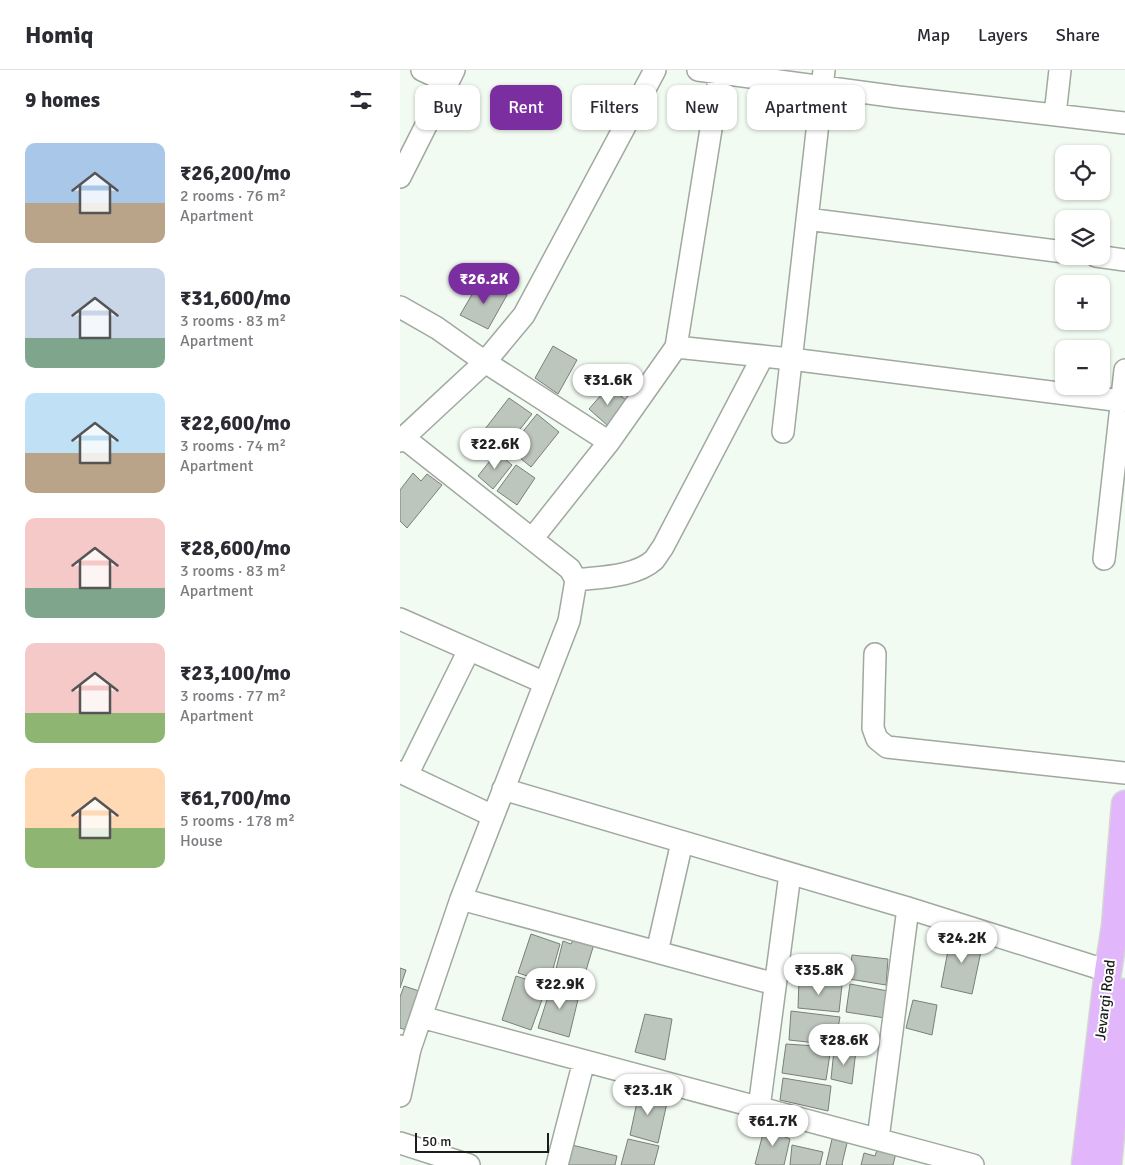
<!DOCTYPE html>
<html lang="en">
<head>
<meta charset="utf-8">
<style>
	body { margin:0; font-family:Signika,sans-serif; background:#f7f7f7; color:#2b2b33; height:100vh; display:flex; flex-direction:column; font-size:19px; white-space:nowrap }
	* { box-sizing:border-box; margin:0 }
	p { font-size:16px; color:#7c7c81 }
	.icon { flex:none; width:28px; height:28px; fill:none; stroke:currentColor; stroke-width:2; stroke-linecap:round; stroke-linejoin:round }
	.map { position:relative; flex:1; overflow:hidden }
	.drawer { display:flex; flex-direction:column; background:#fff; width:400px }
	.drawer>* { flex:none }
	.banner { position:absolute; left:15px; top:15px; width:475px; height:45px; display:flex; gap:10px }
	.fabs { position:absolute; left:655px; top:75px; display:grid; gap:10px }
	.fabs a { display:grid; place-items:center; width:55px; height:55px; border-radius:10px; background:#fff; box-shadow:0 1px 4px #0004; font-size:25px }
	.scale { position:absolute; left:15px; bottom:12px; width:134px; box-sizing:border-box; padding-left:5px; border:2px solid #1a1d1a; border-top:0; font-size:14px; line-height:18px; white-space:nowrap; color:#1a1d1a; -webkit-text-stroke:4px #fff; paint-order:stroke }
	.price { position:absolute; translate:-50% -42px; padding:0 11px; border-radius:18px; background:#fff; color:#222; font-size:16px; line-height:32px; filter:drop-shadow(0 1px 2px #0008) }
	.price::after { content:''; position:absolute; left:50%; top:30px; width:15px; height:11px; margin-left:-8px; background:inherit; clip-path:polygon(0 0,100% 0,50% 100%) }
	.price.on { background:#7a2ea0; color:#fff }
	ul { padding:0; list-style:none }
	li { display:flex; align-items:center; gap:15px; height:125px; padding:0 25px }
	li span { display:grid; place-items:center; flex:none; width:140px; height:100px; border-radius:10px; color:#555 }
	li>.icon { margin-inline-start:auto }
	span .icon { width:60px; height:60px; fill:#fffc; stroke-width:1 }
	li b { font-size:21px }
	h2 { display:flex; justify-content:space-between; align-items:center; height:60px; padding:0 25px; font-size:21px }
	.chip { padding:0 18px; border-radius:10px; background:#fff; box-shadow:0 1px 4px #0004; font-size:18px; line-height:45px }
	.chip.on { background:#7a2ea0; color:#fff }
	header { display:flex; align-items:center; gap:30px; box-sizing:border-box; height:70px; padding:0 25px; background:#fff; border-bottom:1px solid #e1e1e2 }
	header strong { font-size:24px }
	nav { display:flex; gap:28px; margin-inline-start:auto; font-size:18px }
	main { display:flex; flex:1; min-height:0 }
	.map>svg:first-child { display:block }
</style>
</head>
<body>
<header>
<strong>Homiq</strong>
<nav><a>Map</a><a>Layers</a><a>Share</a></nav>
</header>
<main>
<section class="drawer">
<h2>9 homes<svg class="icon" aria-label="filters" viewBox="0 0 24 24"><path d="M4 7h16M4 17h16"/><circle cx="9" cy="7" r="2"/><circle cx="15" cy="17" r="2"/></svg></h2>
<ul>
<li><span style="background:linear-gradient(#a9c7e8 60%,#b9a48a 0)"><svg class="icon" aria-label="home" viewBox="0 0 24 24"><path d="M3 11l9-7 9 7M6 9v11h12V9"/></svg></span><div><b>₹26,200/mo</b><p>2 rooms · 76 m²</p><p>Apartment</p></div></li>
<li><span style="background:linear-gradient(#c9d6e8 70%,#7fa58c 0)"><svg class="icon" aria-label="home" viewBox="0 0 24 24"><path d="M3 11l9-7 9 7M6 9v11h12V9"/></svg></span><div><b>₹31,600/mo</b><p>3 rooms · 83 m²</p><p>Apartment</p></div></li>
<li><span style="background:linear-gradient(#bfe0f5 60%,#b9a48a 0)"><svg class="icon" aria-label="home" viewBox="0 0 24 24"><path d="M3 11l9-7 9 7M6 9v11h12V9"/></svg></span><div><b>₹22,600/mo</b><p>3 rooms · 74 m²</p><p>Apartment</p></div></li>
<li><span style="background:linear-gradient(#f6c9c9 70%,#7fa58c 0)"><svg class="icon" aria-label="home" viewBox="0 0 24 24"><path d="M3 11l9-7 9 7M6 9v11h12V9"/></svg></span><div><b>₹28,600/mo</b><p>3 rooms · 83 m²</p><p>Apartment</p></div></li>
<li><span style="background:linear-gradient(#f6c9c9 70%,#8fb573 0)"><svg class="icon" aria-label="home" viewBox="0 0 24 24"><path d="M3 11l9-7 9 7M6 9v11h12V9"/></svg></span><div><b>₹23,100/mo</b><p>3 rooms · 77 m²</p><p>Apartment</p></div></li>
<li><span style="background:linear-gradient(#ffd9b3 60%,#8fb573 0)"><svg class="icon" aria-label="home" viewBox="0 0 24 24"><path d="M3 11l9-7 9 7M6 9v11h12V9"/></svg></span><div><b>₹61,700/mo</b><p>5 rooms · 178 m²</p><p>House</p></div></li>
</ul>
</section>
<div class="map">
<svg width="725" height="1095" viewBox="0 0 725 1095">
	<rect width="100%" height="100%" fill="#f2fbf2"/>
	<path fill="#bdc6bd" stroke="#788078" d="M80,211L107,225L88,259L60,245Z
		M153,276L177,290L158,324L135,308Z
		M208,317L229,332L207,355L189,339Z
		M109,328L132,344L106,377L85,359Z
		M137,344L159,362L131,397L109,379Z
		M97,382L112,395L93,419L78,406Z
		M116,395L135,408L117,435L97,421Z
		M13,403L21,411L27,404L42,415L7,458L0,451V420Z
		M131,864L160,874L149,913L118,903Z
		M551,865L583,872L572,924L541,917Z
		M173,870L194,874L181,917L153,911L163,871L171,874Z
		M452,885L488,889L486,915L449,909Z
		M0,898L6,900L0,918Z
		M116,906L147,916L131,960L102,950Z
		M399,910L442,915L439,942L398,938Z
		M152,914L180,921L169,967L138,958Z
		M450,914L488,921L485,948L446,942Z
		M4,916L19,921L6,960L0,958V927Z
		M513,930L537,935L532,965L506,958Z
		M391,941L440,947L435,975L389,970Z
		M245,944L272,949L265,990L235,982Z
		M386,974L431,977L426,1010L382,1003Z
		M434,980H456L452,1014L431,1009Z
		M383,1008L431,1016L428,1041L380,1030Z
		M240,1018L258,1020L257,1030L267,1033L258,1073L230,1065Z
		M365,1056L384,1059L383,1066L390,1069L384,1095H360L355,1094Z
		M228,1069L259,1076L254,1095H221Z
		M432,1069L447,1073L442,1094L443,1095H426Z
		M172,1075L217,1086L215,1095H167Z
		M392,1075L423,1082L420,1095H390Z
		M478,1077L496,1083L493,1095H461L464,1083L475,1086Z"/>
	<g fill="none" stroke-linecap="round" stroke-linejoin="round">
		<defs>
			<path id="minor" d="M22,0L48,12
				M298,0L498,27L725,53
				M320,3L276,277L391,289L722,331
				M655,45L660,0
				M0,107L54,0
				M407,149L664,182
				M696,186L725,190
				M0,237L37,258L85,292L209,372
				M383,362L424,0
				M0,371L85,292L124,245L255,0
				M132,469L209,372L276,277
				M704,489L725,300
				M176,510C200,507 235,507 254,490C257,486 260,481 263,477L363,286
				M0,549L145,613
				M475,584L473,658L477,669L487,677L725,703
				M0,702L93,746
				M7,705L69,580
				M103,719L508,838L708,901
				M61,829L375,914
				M257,882L282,772
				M21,947L573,1095
				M0,976L10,979L61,829L169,551L176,510L170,499L4,368
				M0,1026L10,979
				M359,1038L390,804
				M478,1069L508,838
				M0,1073L69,1095
				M157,1095L184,991"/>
			<path id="major" d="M685,1095L708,901L715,856L725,734
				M708,1095L725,922"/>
		</defs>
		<use href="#minor" stroke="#a0a8a0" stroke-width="24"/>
		<use href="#major" stroke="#d6d6d6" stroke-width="29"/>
		<use href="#minor" stroke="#fff" stroke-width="21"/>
		<use href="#major" stroke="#e1b6fa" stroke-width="26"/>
	</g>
	<g text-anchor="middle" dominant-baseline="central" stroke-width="4" stroke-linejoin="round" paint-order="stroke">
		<g font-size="15" fill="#1a1d1a" stroke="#fff">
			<text transform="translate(705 930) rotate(-83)">Jevargi Road</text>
		</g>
	</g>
</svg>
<div class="fabs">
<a><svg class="icon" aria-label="locate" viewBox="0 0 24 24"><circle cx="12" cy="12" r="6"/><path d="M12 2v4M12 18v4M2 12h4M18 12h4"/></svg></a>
<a><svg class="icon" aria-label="layers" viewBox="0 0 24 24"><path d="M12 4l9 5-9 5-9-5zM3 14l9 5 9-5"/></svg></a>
<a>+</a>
<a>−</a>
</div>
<div class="scale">50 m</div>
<b class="price on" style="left:84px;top:235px">₹26.2K</b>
<b class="price" style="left:208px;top:336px">₹31.6K</b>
<b class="price" style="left:95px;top:400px">₹22.6K</b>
<b class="price" style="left:562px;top:894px">₹24.2K</b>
<b class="price" style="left:419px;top:926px">₹35.8K</b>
<b class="price" style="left:160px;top:940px">₹22.9K</b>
<b class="price" style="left:444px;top:996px">₹28.6K</b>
<b class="price" style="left:248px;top:1046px">₹23.1K</b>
<b class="price" style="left:373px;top:1077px">₹61.7K</b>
<div class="banner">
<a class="chip">Buy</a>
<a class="chip on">Rent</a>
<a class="chip">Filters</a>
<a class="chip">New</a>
<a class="chip">Apartment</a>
</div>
</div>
</main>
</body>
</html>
